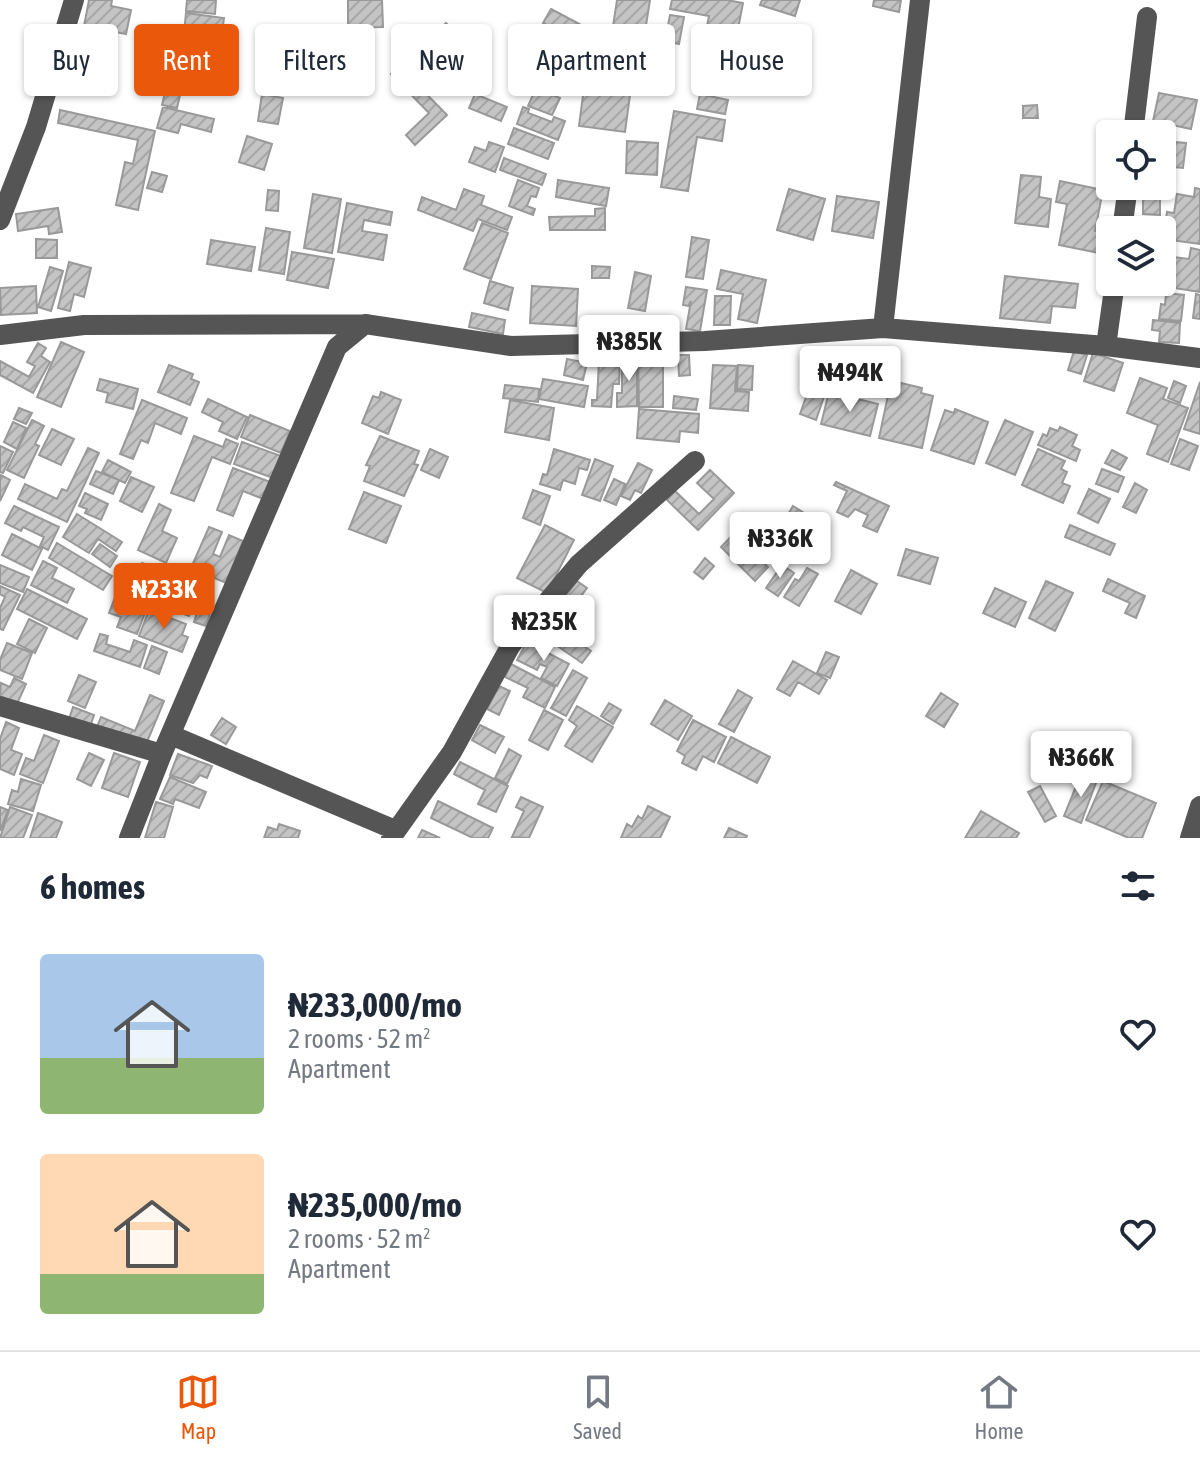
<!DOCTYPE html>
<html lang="en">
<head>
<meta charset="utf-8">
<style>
	body { margin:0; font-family:"Asap Condensed",sans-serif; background:#f2f2f3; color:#1f2937; height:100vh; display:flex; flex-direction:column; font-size:30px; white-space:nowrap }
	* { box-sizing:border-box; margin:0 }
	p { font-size:26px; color:#747a83 }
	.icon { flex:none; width:44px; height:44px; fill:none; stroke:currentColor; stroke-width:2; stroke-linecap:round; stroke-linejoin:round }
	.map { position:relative; height:838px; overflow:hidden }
	.panel { display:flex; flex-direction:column; background:#fff; flex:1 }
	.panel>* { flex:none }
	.banner { position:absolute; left:24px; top:24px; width:1152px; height:72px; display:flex; gap:16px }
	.tools { position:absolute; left:1096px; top:120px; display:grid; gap:16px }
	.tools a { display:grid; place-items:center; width:80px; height:80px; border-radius:8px; background:#fff; box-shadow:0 2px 6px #0004; font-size:40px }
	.price { position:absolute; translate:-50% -68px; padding:0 18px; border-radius:8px; background:#fff; color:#222; font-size:26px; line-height:52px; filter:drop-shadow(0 2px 4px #0008) }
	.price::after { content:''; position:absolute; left:50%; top:48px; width:24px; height:18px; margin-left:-12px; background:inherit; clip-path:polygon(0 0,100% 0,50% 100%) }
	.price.selected { background:#ea580c; color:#fff }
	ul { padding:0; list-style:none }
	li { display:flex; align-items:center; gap:24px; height:200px; padding:0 40px }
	li span { display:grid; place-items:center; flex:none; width:224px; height:160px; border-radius:8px; color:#555 }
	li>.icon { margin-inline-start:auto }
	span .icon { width:96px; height:96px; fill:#fffc; stroke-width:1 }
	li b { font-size:34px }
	h2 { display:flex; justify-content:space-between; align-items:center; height:96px; padding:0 40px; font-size:34px }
	.chip { padding:0 28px; border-radius:8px; background:#fff; box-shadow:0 2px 6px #0004; font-size:28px; line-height:72px }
	.chip.selected { background:#ea580c; color:#fff }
	.dock { display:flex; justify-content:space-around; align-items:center; height:112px; border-top:2px solid #e0e1e3; background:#fff; font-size:22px; color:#747a83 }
	.dock a { display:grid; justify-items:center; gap:4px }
	.dock .selected { color:#ea580c }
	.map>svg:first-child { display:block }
</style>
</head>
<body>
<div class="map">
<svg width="1200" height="838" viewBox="0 0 1200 838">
	<defs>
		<pattern id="building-hatch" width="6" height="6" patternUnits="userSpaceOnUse" patternTransform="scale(2)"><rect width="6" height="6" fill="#c4c4c4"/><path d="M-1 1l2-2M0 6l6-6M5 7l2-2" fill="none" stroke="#a7a7a7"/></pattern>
	</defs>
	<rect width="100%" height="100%" fill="#fff"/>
	<path fill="url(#building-hatch)" stroke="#999" stroke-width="2" d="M89,0H112L111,6L131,10L126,34L84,26Z
		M187,0H216L215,14L186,11Z
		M348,0H382L383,27L348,28Z
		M617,0H650L644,38L612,33Z
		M672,0H727L743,3L738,29L719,25L716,39L736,43L733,57L702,51L709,16L670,9Z
		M762,0H800L795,16L760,5Z
		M874,0H901L899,12L873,6Z
		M551,9L583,26L568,54L550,44L552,39L556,41L561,32L543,23Z
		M186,13L224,18L220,47L183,43Z
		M670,15L684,17L679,44L665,41Z
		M446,23L468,44L462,50L476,63L468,72L432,37Z
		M312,29L338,32L335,64L309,62Z
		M531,30L544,36L541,43L545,45L530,78L515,70L531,37L528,35Z
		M429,35L450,66L422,86L400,54Z
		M548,48L560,54L555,65L565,69L558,85L537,76Z
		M749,58L799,73L794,89L744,74Z
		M399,66L447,115L415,145L406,135L429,113L391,74Z
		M167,84L182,87L177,108L162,105Z
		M536,88L560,98L552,115L528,106Z
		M584,88L630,95L625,132L579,126Z
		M1159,93L1197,100L1191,129L1153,121Z
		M262,94L283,98L278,124L258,121Z
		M475,94L507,107L501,121L469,108Z
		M700,94L728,100L725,114L697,109Z
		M1037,105L1038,118H1023V106Z
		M163,107L214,119L211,132L181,124L178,133L157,128Z
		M523,107L529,109L528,113L552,122L554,117L565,121L558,140L517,124Z
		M60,110L155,131L138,210L116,205L125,162L133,164L138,140L58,123Z
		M674,111L725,120L722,141L697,137L688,191L661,187Z
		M514,128L554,143L548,159L508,144Z
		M247,136L272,144L264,170L239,162Z
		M627,141L658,143L657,175L626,173Z
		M1162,141L1186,143L1183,168L1162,166Z
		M489,142L504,147L495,172L469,162L475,147L486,151Z
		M504,158L546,174L542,185L500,170Z
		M152,172L167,176L162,192L147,188Z
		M1021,175L1041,177L1039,197L1051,199L1048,227L1015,223Z
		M518,180L539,188L536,197L531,196L527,206L535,209L533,215L509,206Z
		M558,180L609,188L606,206L556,197Z
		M1060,181L1103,190L1095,231L1108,233L1104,254L1059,245L1067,204L1056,202Z
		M1195,188L1200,189V244L1163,239L1167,212L1174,213L1177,194L1194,197Z
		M464,189L484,196L481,205L512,217L507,230L478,219L473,231L418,210L422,197L456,210Z
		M789,189L825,199L813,240L777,230Z
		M1143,189L1160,190V215L1143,214Z
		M268,190L279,191L278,211L266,210Z
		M313,194L341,199L332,253L304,248Z
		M837,196L879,202L873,238L832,231Z
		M347,203L392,212L390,225L364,220L362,231L387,235L383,260L338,252Z
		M58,208L62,232L49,234L48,226L18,231L16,214Z
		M605,208V230H550L549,217L595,216V209Z
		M482,223L508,233L491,279L464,269Z
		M266,228L290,232L284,274L259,270Z
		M692,237L709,240L703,279L686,277Z
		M36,239L57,240V258H36Z
		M211,240L255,247L251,271L207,264Z
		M1191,248L1200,250V292L1161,286L1166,256L1189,259Z
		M292,252L334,259L328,288L287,280Z
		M69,262L91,268L84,297L74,294L70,311L58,308Z
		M592,266L610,267L609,278H592Z
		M50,267L63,271L51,311L38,307Z
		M721,270L766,280L757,323L738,319L743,294L717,289Z
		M635,272L651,276L645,311L628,308Z
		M1005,276L1078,284L1075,308L1052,306L1050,323L1000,318Z
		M490,281L513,288L508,310L484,303Z
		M36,286L37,313L1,315L0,288Z
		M532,286L578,289L576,326L530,323Z
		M686,287L707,290L700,331L686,329L691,301L688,306L683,305Z
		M1166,293L1184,295L1181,321L1159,319L1161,304L1165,305Z
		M1196,294L1200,295V319L1193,318Z
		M715,296H731L730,325H714Z
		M472,313L505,320L503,334L469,327Z
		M1153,320L1180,323L1179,343L1159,342L1160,331L1152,330Z
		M61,342L84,352L61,407L37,397Z
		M38,343L46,348L41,356L50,362L33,393L0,375V361L29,377L35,366L27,362Z
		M1074,351L1087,355L1081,374L1068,370Z
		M838,352L887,363L880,395L831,383Z
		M1093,353L1123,363L1114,391L1084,381Z
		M678,355H689L690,375L679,376Z
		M622,357H637V406L617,407V393H622Z
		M638,358L663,359V407H639Z
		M567,359L587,363L583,380L564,375Z
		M599,360L620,361L619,384H613L611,407L592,406V400H597Z
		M169,365L193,374L191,379L199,382L190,405L158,392Z
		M713,365L737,366L735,391L749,392L748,411L710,408Z
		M738,365L753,366L752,390L737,389Z
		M1140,378L1167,388L1163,399L1188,408L1168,462L1147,454L1158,425L1127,413Z
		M100,379L138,389L133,409L106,402L108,393L97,390Z
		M543,379L588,386L584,407L539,399Z
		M1174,381L1186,386L1180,403L1168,398Z
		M1200,382V434L1184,429Z
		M901,383L922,388L921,393L933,396L922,448L879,438L890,386L900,388Z
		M505,385L539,389L538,402L503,398Z
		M810,386L826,391L816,420L800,414Z
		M381,392L401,400L388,434L362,423L373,396L379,398Z
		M829,392L878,404L870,436L821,424Z
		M674,396L698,399L696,410L673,408Z
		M208,399L247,417L237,439L219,431L223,422L202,412Z
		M142,400L187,418L181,434L155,423L148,443L141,440L133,459L120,454Z
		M510,400L554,408L549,440L505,432Z
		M19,408L32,413L26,424L14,419Z
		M639,409L699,414L698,433L680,431L679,442L637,438Z
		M955,409L988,422L974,464L931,450L945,410L954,413Z
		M250,415L290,431L281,453L241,437Z
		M32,420L44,426L35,444L39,446L24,478L7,470Z
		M1005,420L1033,432L1015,475L986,463Z
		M13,422L26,428L17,449L4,442Z
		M1060,427L1077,435L1072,446L1080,450L1076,461L1038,445L1043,434L1047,436L1050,428L1058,431Z
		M52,429L74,439L61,465L39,455Z
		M194,436L223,447L226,439L238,444L230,464L212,457L194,501L171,493Z
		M380,436L419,451L414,464L418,465L404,496L364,481L370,466L366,465Z
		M1180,439L1198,446L1189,470L1171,464Z
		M242,442L284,457L276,479L234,464Z
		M0,446L13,452L3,473L0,472Z
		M88,448L99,453L67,522L18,499L25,484L57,499L62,489L67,491Z
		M430,449L448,457L439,478L421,470Z
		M554,449L590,460L587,470L579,468L575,484L563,480L560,490L540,484L543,474L547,475Z
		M1038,449L1065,461L1061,469L1067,472L1062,483L1070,486L1063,503L1022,485Z
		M1112,450L1127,458L1120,470L1105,463Z
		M595,459L613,466L600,501L582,495Z
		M108,460L131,472L125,483L102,472Z
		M638,463L652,470L641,493L635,490L630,500L621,496Z
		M233,468L273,483L266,500L243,491L233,516L217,510Z
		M1102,469L1124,477L1118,492L1096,484Z
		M710,470L734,493L698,530L667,500L675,491L699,514L714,499L697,483Z
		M96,471L119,480L113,494L90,484Z
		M1,475L10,480L0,501V477Z
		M131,477L154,487L142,512L120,501Z
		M614,479L625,484L616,505L604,500Z
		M836,482L889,506L877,532L863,526L868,515L855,509L848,517L837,512L847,491L834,485Z
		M1135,483L1147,490L1136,513L1123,507Z
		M1089,489L1110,499L1098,523L1078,513Z
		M533,490L550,496L540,525L523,518Z
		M364,492L401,506L386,543L349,529Z
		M85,493L108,504L101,520L85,513L87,509L79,506Z
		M159,504L171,510L162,531L177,538L166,563L138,550Z
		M14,506L59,527L48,550L40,546L44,537L23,527L21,531L5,523Z
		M793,506L809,516L802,526L787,516Z
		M77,514L122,542L116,551L98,539L89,553L63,537Z
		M751,516L764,529L747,547L768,567L755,581L721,547Z
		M545,525L574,540L547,593L517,578Z
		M1070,525L1115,544L1110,555L1065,537Z
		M209,527L222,532L213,554L220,557L229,535L243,541L226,583L191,568Z
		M12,534L42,549L32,570L2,555Z
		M57,543L112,576L103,590L49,558Z
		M100,544L117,556L110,567L92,554Z
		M906,549L938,558L930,584L898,575Z
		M705,558L714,566L703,579L694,572Z
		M43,561L57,568L52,578L74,589L67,603L31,585Z
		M142,563L156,568L141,608L146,610L137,634L117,627L121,617L109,613L121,582L133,587Z
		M160,564L203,579L189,616L147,600Z
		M0,565L29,577L23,592L0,583Z
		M782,565L794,573L778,596L766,588Z
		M807,568L818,574L799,606L784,597L795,579L799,581Z
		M851,570L877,584L861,614L835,601Z
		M1108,579L1145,596L1136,618L1125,613L1130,603L1103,591Z
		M577,581L587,588L567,615L557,607Z
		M1046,581L1073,593L1055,631L1029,618Z
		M0,586L20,595L3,630L0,629V608L5,597L0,594Z
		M995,588L1026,602L1015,627L983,613Z
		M27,589L87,619L77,639L17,609Z
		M199,606L211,610L206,626L194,622Z
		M149,610L186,624L182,635L188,637L182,652L139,636Z
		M29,619L47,628L35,653L17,644Z
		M548,621L591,651L582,663L540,634Z
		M100,634L108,636L106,644L130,652L134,640L147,645L140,667L94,651Z
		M527,642L569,664L557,686L541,678L547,667L540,664L537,670L517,660Z
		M7,643L32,653L22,679L0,670V660Z
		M152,646L167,652L159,674L144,668Z
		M826,652L839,657L830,678L817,673Z
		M793,661L827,680L819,694L798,682L790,696L777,689Z
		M511,664L555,687L545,708L523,697L528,688L505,677Z
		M573,670L587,678L566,716L551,708Z
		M79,675L96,682L85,708L68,701Z
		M14,678L26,684L17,704L0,696L1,683L10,687Z
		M499,686L510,691L499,715L487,709Z
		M738,690L752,698L734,732L719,724Z
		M941,693L958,704L944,727L926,716Z
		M150,695L164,701L145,747L97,727L101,717L135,731Z
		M665,700L692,716L678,740L651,724Z
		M609,703L621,710L613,724L601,716Z
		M577,706L613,727L592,762L565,746L577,726L569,720Z
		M73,707L94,715L89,730L68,722Z
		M544,710L563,720L548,750L529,740Z
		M222,718L236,727L226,744L211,735Z
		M693,720L726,737L714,762L703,756L696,770L682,763L685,756L677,751Z
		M6,722L19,728L11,750L22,754L14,775L0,769V739Z
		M480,725L504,737L495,753L472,740Z
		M44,735L59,741L43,783L20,774L26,758L34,761Z
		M731,737L770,757L757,783L718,763Z
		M509,749L521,756L507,784L495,778Z
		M89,753L104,760L91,786L77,779Z
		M114,753L140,762L128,797L102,788Z
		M178,754L212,766L207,778L200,775L193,783L170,775Z
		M460,762L508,786L496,812L478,804L485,790L454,774Z
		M1081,774L1097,780L1081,823L1064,816Z
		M170,777L206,792L199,808L175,799L173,804L160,799Z
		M21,779L41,785L33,811L8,804L12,790L18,792Z
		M1103,781L1156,803L1142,838H1129L1086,820Z
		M1040,786L1056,816L1045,822L1028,792Z
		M521,797L543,807L529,838L512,837L524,811L516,807Z
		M438,801L493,828L488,838H473L431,818Z
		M156,802L173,807L164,838H145Z
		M648,806L670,817L660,838H621L627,824L632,827L638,816L642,819Z
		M0,807L8,810L0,831Z
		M10,807L32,815L23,838H0Z
		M981,811L1019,833L1016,838H965Z
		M38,813L62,822L56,838H30Z
		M279,824L300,831L298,838H264L268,827L277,830Z
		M729,828L747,836L746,838H724Z
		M422,830L440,838H418Z"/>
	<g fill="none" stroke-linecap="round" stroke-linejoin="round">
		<path stroke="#555" stroke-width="20" d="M1133,134L1147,17
			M0,220L36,127L74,0
			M1122,230L1128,186
			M883,328L920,0
			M0,335L84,325L365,324
			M1106,346L1115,282
			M0,706L162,754
			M171,735L395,830
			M129,838L162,754L337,347L365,324L511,346L705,341L883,328L1106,346L1200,358
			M391,838L452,752L511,645L579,564L695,461
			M1190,838L1200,806"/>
	</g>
</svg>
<div class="tools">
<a><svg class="icon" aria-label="locate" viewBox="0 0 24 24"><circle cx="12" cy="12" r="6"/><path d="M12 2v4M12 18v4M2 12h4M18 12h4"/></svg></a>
<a><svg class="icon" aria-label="layers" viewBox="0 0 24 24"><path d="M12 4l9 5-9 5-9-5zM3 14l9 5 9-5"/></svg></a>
</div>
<b class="price" style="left:629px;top:383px">₦385K</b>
<b class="price" style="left:850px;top:414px">₦494K</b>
<b class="price" style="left:780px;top:580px">₦336K</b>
<b class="price selected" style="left:164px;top:631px">₦233K</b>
<b class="price" style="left:544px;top:663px">₦235K</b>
<b class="price" style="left:1081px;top:799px">₦366K</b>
<div class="banner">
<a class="chip">Buy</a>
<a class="chip selected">Rent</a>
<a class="chip">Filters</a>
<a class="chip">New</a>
<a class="chip">Apartment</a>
<a class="chip">House</a>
</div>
</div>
<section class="panel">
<h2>6 homes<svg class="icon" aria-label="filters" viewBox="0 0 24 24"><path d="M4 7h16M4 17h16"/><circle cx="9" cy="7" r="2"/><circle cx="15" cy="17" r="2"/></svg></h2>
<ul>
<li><span style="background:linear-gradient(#a9c7e8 65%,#8fb573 0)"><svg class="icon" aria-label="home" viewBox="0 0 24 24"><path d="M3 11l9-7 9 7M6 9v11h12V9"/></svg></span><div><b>₦233,000/mo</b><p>2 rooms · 52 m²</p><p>Apartment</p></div><svg class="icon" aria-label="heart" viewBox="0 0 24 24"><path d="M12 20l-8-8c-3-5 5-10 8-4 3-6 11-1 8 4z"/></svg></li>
<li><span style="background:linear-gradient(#ffd9b3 75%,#8fb573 0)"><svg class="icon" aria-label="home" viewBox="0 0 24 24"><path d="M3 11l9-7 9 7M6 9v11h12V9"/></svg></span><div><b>₦235,000/mo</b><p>2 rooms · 52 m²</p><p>Apartment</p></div><svg class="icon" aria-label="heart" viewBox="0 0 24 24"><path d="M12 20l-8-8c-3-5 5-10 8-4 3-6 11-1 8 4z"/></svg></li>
</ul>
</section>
<nav class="dock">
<a class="selected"><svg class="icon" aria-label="map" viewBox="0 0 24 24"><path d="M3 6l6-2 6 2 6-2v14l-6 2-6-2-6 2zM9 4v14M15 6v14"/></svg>Map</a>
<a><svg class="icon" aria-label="saved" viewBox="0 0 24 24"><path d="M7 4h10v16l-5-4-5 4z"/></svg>Saved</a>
<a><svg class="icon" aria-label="home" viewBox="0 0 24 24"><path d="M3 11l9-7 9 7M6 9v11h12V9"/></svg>Home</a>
</nav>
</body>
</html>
